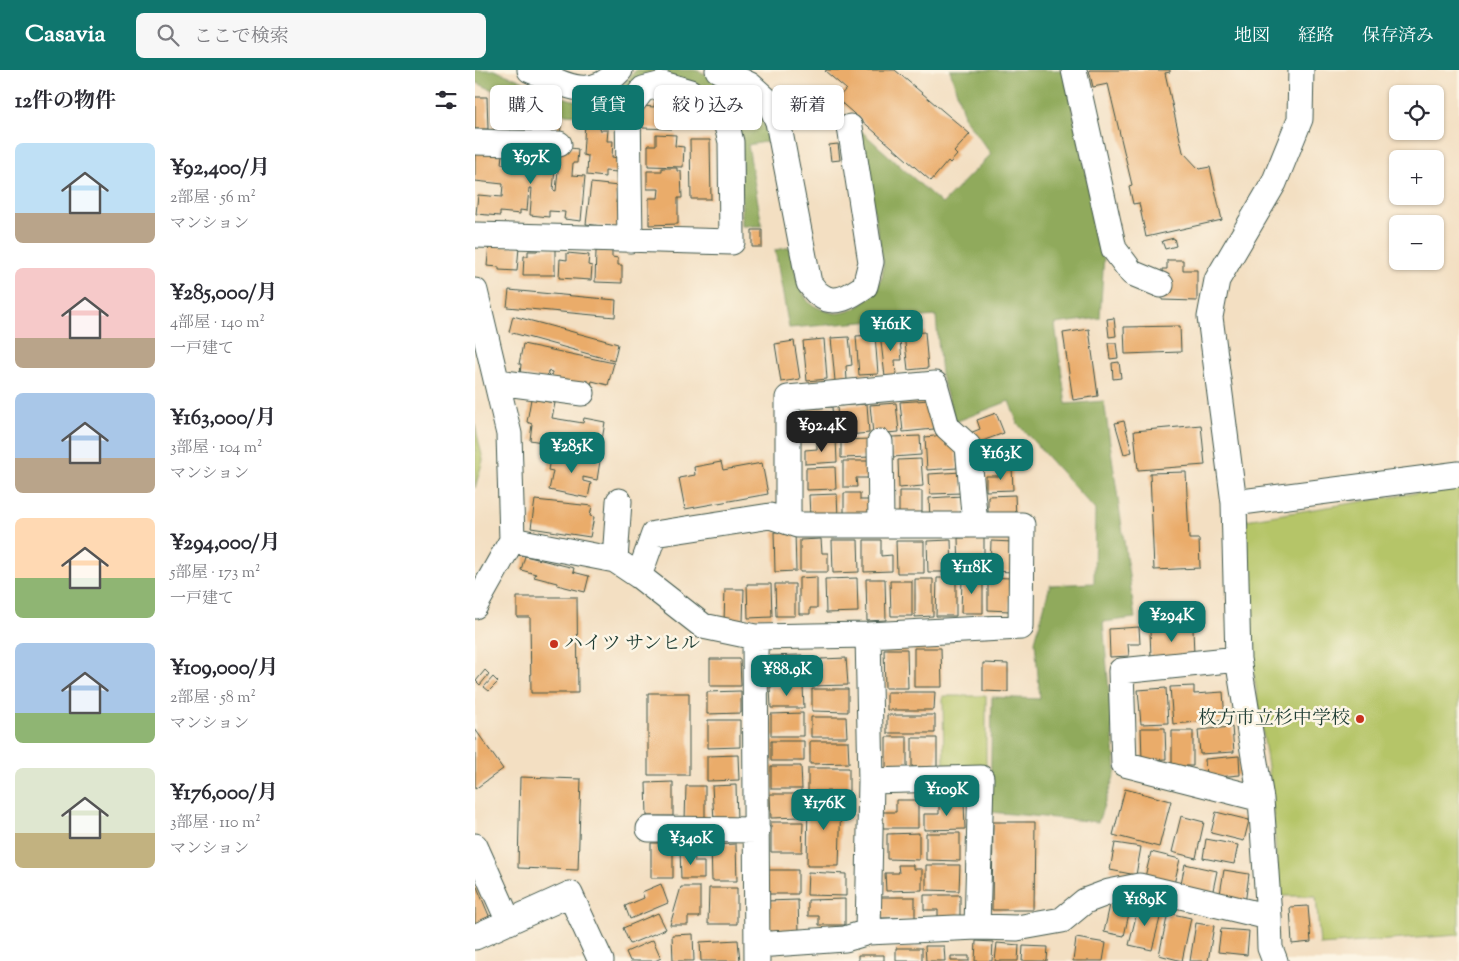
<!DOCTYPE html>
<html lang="ja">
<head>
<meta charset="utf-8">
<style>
	body { margin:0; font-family:"Sorts Mill Goudy","Noto Serif JP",serif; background:#f7f7f7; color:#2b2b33; height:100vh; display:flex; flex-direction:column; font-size:19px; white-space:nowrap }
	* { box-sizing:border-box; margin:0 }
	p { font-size:16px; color:#7c7c81 }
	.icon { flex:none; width:28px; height:28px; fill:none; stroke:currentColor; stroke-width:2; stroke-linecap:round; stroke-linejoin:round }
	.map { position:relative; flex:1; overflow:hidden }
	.side { display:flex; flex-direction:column; background:#fff; width:475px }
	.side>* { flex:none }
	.banner { position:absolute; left:15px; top:15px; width:475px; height:45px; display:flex; gap:10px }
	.tools { position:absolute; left:914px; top:15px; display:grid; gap:10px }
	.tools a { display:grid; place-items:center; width:55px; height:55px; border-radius:8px; background:#fff; box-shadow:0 1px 4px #0004; font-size:25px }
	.price { position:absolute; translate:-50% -42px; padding:0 11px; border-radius:10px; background:#0f766e; color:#fff; font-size:16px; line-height:32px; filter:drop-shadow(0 1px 2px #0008) }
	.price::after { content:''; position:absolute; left:50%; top:30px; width:15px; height:11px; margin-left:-8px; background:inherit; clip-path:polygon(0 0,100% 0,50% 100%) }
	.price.selected { background:#222; color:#fff }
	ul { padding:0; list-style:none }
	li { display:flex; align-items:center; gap:15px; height:125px; padding:0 15px }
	li span { display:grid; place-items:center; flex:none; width:140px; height:100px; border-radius:8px; color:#555 }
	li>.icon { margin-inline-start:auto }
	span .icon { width:60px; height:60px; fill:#fffc; stroke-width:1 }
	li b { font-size:21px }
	h2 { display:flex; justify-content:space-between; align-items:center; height:60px; padding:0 15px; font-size:21px }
	.chip { padding:0 18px; border-radius:8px; background:#fff; box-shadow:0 1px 4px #0004; font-size:18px; line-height:45px }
	.chip.selected { background:#0f766e; color:#fff }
	header { display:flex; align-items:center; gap:30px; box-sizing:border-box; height:70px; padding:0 25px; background:#0f766e; color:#fff }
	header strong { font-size:24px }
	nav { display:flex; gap:28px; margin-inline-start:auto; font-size:18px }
	.search { width:350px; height:45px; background:#f7f7f7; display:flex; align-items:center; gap:12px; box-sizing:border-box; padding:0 18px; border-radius:8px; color:#7c7c81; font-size:19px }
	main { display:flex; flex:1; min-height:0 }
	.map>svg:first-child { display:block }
</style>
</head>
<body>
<header>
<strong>Casavia</strong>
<div class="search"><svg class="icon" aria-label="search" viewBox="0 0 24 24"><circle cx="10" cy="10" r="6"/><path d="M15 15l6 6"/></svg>ここで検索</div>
<nav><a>地図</a><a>経路</a><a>保存済み</a></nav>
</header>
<main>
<section class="side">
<h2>12件の物件<svg class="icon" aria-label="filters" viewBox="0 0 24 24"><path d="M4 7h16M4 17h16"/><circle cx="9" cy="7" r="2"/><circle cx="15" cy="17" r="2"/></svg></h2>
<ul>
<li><span style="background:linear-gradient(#bfe0f5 70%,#b9a48a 0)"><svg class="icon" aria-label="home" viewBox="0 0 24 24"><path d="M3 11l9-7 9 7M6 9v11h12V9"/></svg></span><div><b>¥92,400/月</b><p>2部屋 · 56 m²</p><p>マンション</p></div></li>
<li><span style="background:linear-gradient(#f6c9c9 70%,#b9a48a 0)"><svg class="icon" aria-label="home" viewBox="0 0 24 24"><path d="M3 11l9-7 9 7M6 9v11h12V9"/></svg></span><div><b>¥285,000/月</b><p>4部屋 · 140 m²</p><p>一戸建て</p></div></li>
<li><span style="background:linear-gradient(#a9c7e8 65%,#b9a48a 0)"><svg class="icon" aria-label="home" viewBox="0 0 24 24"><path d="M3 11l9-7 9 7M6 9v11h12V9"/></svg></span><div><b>¥163,000/月</b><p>3部屋 · 104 m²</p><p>マンション</p></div></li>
<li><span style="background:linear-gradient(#ffd9b3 60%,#8fb573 0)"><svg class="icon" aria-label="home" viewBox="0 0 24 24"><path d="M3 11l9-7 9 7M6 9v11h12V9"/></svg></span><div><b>¥294,000/月</b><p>5部屋 · 173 m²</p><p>一戸建て</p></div></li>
<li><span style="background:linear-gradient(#a9c7e8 70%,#8fb573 0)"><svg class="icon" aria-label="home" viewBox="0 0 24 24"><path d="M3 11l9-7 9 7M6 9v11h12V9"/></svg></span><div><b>¥109,000/月</b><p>2部屋 · 58 m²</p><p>マンション</p></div></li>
<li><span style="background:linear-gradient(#dfe7d0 65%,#c2b280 0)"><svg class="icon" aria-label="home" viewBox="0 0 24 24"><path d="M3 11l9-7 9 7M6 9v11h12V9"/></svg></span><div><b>¥176,000/月</b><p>3部屋 · 110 m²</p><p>マンション</p></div></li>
</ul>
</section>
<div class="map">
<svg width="984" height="891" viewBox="0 0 984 891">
	<rect width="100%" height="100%" fill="#fcf5e5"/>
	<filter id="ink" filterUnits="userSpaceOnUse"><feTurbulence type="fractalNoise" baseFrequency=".02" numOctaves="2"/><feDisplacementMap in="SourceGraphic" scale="10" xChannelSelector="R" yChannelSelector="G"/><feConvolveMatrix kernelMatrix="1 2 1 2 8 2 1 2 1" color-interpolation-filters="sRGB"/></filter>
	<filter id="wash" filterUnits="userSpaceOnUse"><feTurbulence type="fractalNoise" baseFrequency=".0096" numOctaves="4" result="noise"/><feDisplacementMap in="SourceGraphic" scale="20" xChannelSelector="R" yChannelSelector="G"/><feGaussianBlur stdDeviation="1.12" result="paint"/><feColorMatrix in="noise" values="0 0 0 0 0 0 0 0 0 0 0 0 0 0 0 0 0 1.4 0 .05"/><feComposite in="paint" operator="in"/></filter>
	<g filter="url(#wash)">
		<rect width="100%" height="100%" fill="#f3dfc2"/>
		<path fill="#b5c568" stroke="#6a814e" d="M0,355L8,390L0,418Z
			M984,416V865L845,875L841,826H804L796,716L774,573L771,450Z
			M468,626H511V704H469Z"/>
		<path fill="#90aa5c" stroke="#587448" d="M0,0H19L91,28L105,32L118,30L136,24L146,17L161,0C177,0 205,0 219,0C234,3 276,26 285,38C292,47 292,60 295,71L273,75L287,156H267L266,74L202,8L141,48L66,42L0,12Z
			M475,0H589L629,185L625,248L580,254L591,334L629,331L660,548L628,552L641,701L623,752L515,742L517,627L565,629L560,571L575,515L619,513L620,440L543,354L534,331L480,352L466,305L461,246L314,258L300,180L316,177C319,193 321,214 331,228C334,234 340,236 346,239C352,241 359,244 365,243C384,241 401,224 407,207C408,202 408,196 408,191L384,59L467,134L516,84L490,49Z"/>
		<g id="blocks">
			<path fill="#eaac6b" d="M352,0H420L495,64L479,82L482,85L475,93L473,91L456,111L362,29L371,19L350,1Z
				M614,0H695V2L690,3L708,82L724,99L735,97L747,150L671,167L664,133L658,134L654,116L657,115L633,14L618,17Z
				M0,27H12L13,59H0Z
				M42,32L43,49H35L36,61L20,63L18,34Z
				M180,32L198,33L197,59L168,58V36L179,37Z
				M55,46L87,50L85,64L53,61Z
				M110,53L126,54L125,60H133L132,71H138L137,87L143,88V102L130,101V107L112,105L113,86L108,85Z
				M181,64L201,65L200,76L209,77L208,97L173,96V75H181Z
				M215,70H235L236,129H216Z
				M363,74L365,90L356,91L354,75Z
				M88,77L103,79L102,93H98L97,105L110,106L106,151L89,149L90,142L74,141V147L55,145L57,118H54L52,141L45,140V144L25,142V146L1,144L3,125L27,127L28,114L0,111V79L27,85L26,94L36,95L37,86L53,87V92H57V87L75,88L74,98L80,99L78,120L81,121L85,80Z
				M187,98H202V101H206L207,128H203V154L174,155V128H183L184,119H172V101H187Z
				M116,113L143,116L141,133H145L142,158L111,154Z
				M277,160H287V177H277Z
				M699,168L701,176L690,179L687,171Z
				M14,175L44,177L42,201L24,200V197L12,196Z
				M63,179H80V205H48L49,186H53V181H62Z
				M121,181H137V187L143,188V195H147V213L120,212Z
				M92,183L114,185L113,195L117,196L116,210L84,208L85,189L92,190Z
				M692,190H708V200H722V231L687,230V199H692Z
				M34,220L141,230L140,247L32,237Z
				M38,246L143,274L139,291L34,262Z
				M639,248L641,266L634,267L632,249Z
				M705,256L706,282L650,284L649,257Z
				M614,259L623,326L598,330L588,263Z
				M424,261L427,290H420L421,306L410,307L405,263Z
				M450,262L453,298L433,300L429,264Z
				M400,265L403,304L384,305L381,266Z
				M374,267L377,295L371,296L372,310L360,311L356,268Z
				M349,269L352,309L332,311L328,271Z
				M319,271L325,309L306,312L300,274Z
				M633,273H641L643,288L635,289Z
				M48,274L139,293L133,315L117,311L115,319L76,310L77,302L73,301L72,310L45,304L46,294H44Z
				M644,292L646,308L638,309L637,293Z
				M56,329L80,333L77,348L108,353L109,348L130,352L125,382L55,370L57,354L52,352Z
				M455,330L459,359L428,362L425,332Z
				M421,333L424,362L398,364L395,335Z
				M392,334L394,363L364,366L362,336Z
				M357,337L359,364L328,366L326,339Z
				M521,343L529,363L499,374L495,363L505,359L502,350Z
				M649,351L657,382L649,384L640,353Z
				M726,355L730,395L663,400L659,361Z
				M469,365L470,375L480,374L482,398L452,400L450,367Z
				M445,366L446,385L418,387L417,367Z
				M361,369L362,392L330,394V380L342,379V370Z
				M396,369L397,387L366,388V370Z
				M537,371L538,392L511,394L510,384H516L515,372Z
				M76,383L93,386L94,384L125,391L122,410L108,407V411L116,413L113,428L74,420L78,401L73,400Z
				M446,389L448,416L424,418L423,390Z
				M368,391H396V408H381L382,417H368Z
				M246,392L248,400L287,393L293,424L210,439L204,408L220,405L219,397Z
				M360,397L361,419L331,420V398Z
				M537,397L538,420L511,421V406H524V398Z
				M486,402L487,423L455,424L454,404Z
				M711,402L714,469H724L725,498L679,500L675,403Z
				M424,421H447V448H424Z
				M369,423H385V430H398V447H369Z
				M362,424L363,447H335L334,425Z
				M540,425L541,447H513V426Z
				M487,426L488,446L455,449L454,428Z
				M60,430L117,436L115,446L119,447L115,467L56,458Z
				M299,462H320L321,501L300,502Z
				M509,467V501L484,502L483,468Z
				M346,469L347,483H353V502H325V470Z
				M357,470H383L384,502L358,503Z
				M389,470H406V486L417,485V501L389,502Z
				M476,470L477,502H453L452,471Z
				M421,471H449V503H422Z
				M516,471L538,472V502L515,501Z
				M50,486L99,498L98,502L114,506L110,522L82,515V513L59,507L61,504L46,500Z
				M342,507V538H335V544H324V508Z
				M487,507L508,508V543H486Z
				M513,507L535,508L534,541L513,540Z
				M382,508L383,542L351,543L350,509Z
				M462,508H481V546H461Z
				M391,509H410L411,550L392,551Z
				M440,509H458V546L440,547Z
				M415,511H437V546H416Z
				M272,514H296L297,547L273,548Z
				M300,514H320V546H301Z
				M250,519H269L268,552H249Z
				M42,527H102L103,623H56L55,547H42Z
				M664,557L665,574H653L654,586L635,587L634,559Z
				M718,559L719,585L676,587L675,561Z
				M439,578H466L467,617H439Z
				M409,579H432L433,618H410Z
				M327,585V612L294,613L293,586Z
				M371,588L373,615L335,616L334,602L347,601L346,589Z
				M235,589H265L266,616H235Z
				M508,593L533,594V622L508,621Z
				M10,600L14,604L5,615L1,611Z
				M18,607L23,612L14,621L9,617Z
				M328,616L329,638H296L295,617Z
				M719,616V624L748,622L750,650L698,654L695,617Z
				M691,618L693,653L666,654L663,620Z
				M337,619H373V642L337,641Z
				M266,621V643L232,644V622Z
				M412,622H460L459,640H412Z
				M173,623H214V705H173Z
				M328,643V666H296V644Z
				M412,645H460V663H412Z
				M336,647H371L372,667H336Z
				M233,650H265V677L233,678Z
				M757,657L759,682L725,684L723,660Z
				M666,658H690L691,689L667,690Z
				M0,659L28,699L0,719Z
				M697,661H718V696H697Z
				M411,667H432V699H411Z
				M437,668H462V697H437Z
				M296,671H329V691H296Z
				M335,671H373L374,693L335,694Z
				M263,685L264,710L232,711V686Z
				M764,686L765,705L731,708L730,689Z
				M296,696H326L327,719H296Z
				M333,698H374V721H333Z
				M45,707L106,709L103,800L43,798Z
				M198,712V746H172L171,713Z
				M261,715L262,750L239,751L237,716Z
				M211,716H230V751L210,750Z
				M650,719L696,731L684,777L638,765Z
				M295,724H326V747L296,748Z
				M333,727H366L364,796H332Z
				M421,730H443V758H408L407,742H421Z
				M464,732H489L490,759L449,760V744H464Z
				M741,742L774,750L769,771L736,763Z
				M706,746L729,752L721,788L697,782Z
				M296,752H328L327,782H296Z
				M518,752H560L559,840H517Z
				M444,763V790L412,789V764Z
				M451,763H485V791L451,790Z
				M731,769L763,775L759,794L728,788Z
				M176,773H198V808H176Z
				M640,773L666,777L661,805L635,800Z
				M261,774L262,811H237L236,775Z
				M205,779H219L220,792H229V809H206Z
				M676,782L705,789L699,814L670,807Z
				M710,794L742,801L737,825L705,818Z
				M423,795H438V799H447V820L411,821L410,803H424Z
				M451,795H485L484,821L451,820Z
				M291,800H323V824H291Z
				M749,800L774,804L770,834L744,830Z
				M333,802L371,804V826L332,825Z
				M186,814L193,833L155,849L150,836L169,828L167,822Z
				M0,817H2L15,848L0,854Z
				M206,817H225V847H213V855H195Z
				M234,818H262V854H233Z
				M449,825H485V847H463V840H449Z
				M405,827H440V848H405Z
				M370,829V855H344V846H333V830Z
				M323,830L324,862L293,864L291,831Z
				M664,834L687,840L677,880L654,875Z
				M635,835L655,839L649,866L629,862Z
				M833,836L836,872L817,874L815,837Z
				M183,843L191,859L155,874L148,858Z
				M693,843L716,848L707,891L684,885Z
				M721,853L739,856L733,891H715Z
				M746,859L774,861L772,885L743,882Z
				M218,864L219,891H198L197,865Z
				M601,868L631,873L628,891H598Z
				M178,870L186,888L180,891H155L151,882Z
				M263,870L265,891H226L225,872Z
				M501,871L518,872L517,891H500Z
				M522,873L544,875L543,891H520Z
				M450,876H469L470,891H451Z
				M548,876L573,877L572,891H547Z
				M421,878H447V891H421Z
				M383,885H409V891H383Z
				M476,886H494V891H476Z"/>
		</g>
	</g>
	<g filter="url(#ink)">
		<use href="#blocks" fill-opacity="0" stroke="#3f5549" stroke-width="1"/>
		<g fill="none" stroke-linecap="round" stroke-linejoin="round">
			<defs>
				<path id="minor" d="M55,0C90,14 114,33 145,0
					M243,0L275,15L295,33L303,52L334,213C337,216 340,222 345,225C360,237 377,225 390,216L396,192L375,57
					M599,0L639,179L657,203L686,215
					M0,72L84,74
					M0,165L257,172L256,72L251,52L215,22L188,14L168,19L153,39L155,170
					M0,221L34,364L37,470L0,536
					M23,312L107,323
					M405,372L406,454
					M759,433L984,404
					M313,452V328L460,314L472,357L493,376L500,455
					M37,470L140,490L164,506L228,556L280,567L393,565L546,557L547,455H322L295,446L179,464L164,506
					M140,490L144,431
					M393,565L396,711L393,862
					M280,567L282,891
					M763,589L646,601L649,694L786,729
					M396,711L506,708L502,857
					M174,759L282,760
					M0,776L34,852
					M0,867L95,824L126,891
					M282,875L370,869L393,862L502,857L542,858L587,850L610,831L634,822L664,816L794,847
					M800,891L795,878L794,847L786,729L763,589L759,433L735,247L742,210L799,113L825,49L826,0"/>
			</defs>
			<use href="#minor" stroke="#3f5549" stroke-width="27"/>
			<use href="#minor" stroke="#fff" stroke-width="25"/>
		</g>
	</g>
	<g fill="#c8321e" stroke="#fcf5e5" stroke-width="2">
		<circle cx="79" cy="574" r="5"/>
		<circle cx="885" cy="649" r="5"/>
	</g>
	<g text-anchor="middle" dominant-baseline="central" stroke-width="5" stroke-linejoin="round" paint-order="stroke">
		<g font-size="19" fill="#1f3d34" stroke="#fcf5e5" text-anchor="start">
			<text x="89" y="574">ハイツ サンヒル</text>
			<text x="875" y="649" text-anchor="end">枚方市立杉中学校</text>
		</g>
	</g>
</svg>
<div class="tools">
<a><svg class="icon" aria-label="locate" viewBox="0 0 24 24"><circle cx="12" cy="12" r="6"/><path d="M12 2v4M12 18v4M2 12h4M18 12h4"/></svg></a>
<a>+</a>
<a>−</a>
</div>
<b class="price" style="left:56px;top:115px">¥97K</b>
<b class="price" style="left:416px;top:282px">¥161K</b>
<b class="price selected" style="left:347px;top:383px">¥92.4K</b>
<b class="price" style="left:97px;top:404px">¥285K</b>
<b class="price" style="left:526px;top:411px">¥163K</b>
<b class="price" style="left:497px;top:525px">¥118K</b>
<b class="price" style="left:697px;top:573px">¥294K</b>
<b class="price" style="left:312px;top:627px">¥88.9K</b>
<b class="price" style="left:472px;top:747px">¥109K</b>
<b class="price" style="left:349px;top:761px">¥176K</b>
<b class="price" style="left:216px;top:796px">¥340K</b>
<b class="price" style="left:670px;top:857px">¥189K</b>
<div class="banner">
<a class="chip">購入</a>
<a class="chip selected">賃貸</a>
<a class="chip">絞り込み</a>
<a class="chip">新着</a>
</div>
</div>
</main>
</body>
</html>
